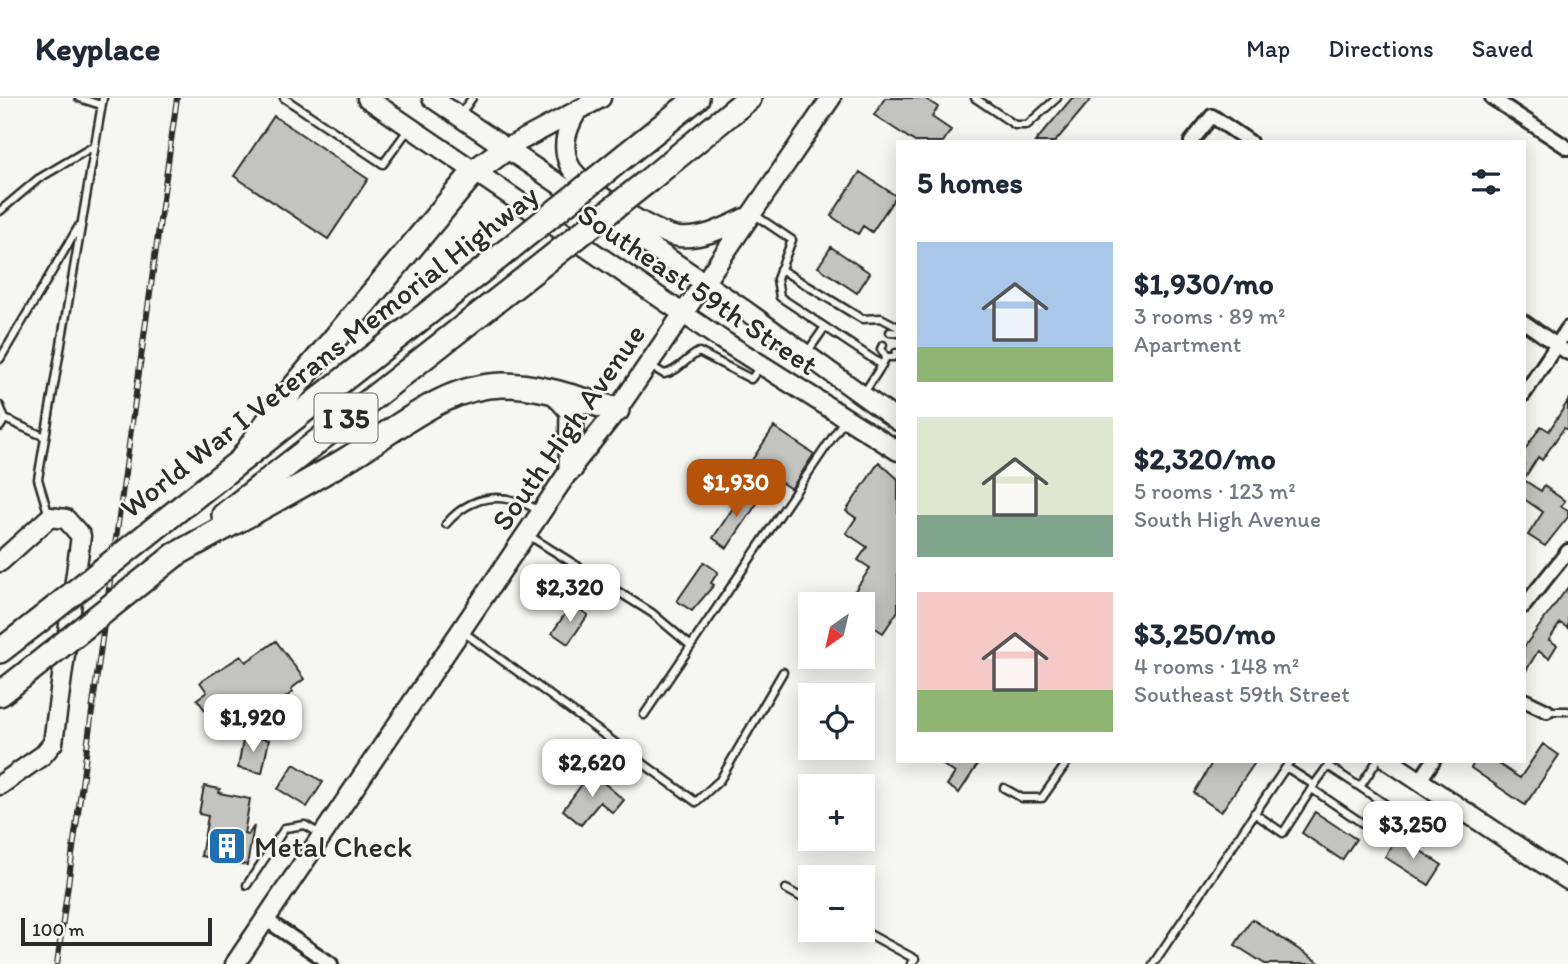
<!DOCTYPE html>
<html lang="en">
<head>
<meta charset="utf-8">
<style>
	body { margin:0; font-family:Itim,sans-serif; background:#f2f2f3; color:#1f2937; height:100vh; display:flex; flex-direction:column; font-size:26px; white-space:nowrap }
	* { box-sizing:border-box; margin:0 }
	p { font-size:23px; color:#747a83 }
	.icon { flex:none; width:38px; height:38px; fill:none; stroke:currentColor; stroke-width:2; stroke-linecap:round; stroke-linejoin:round }
	.map { position:relative; flex:1; overflow:hidden }
	.details { position:absolute; left:896px; top:42px; width:630px; height:623px; display:flex; flex-direction:column; background:#fff; border-radius:0px; box-shadow:0 4px 18px #0003 }
	.details>* { flex:none }
	.needle { width:46px; rotate:214deg }
	.buttons { position:absolute; left:798px; top:494px; display:grid; gap:14px }
	.buttons a { display:grid; place-items:center; width:77px; height:77px; border-radius:0px; background:#fff; box-shadow:0 4px 18px #0003; font-size:35px }
	.scale { position:absolute; left:21px; bottom:18px; width:191px; box-sizing:border-box; padding-left:7px; border:4px solid #2b2b2b; border-top:0; font-size:19px; line-height:24px; white-space:nowrap; color:#2b2b2b; -webkit-text-stroke:5px #f6f6f2; paint-order:stroke }
	.price { position:absolute; translate:-50% -60px; padding:0 16px; border-radius:14px; background:#fff; color:#222; font-size:23px; line-height:46px; filter:drop-shadow(0 2px 4px #0008) }
	.price::after { content:''; position:absolute; left:50%; top:42px; width:21px; height:16px; margin-left:-10px; background:inherit; clip-path:polygon(0 0,100% 0,50% 100%) }
	.price.active { background:#b45309; color:#fff }
	ul { padding:0; list-style:none }
	li { display:flex; align-items:center; gap:21px; height:175px; padding:0 21px }
	li span { display:grid; place-items:center; flex:none; width:196px; height:140px; border-radius:0px; color:#555 }
	li>.icon { margin-inline-start:auto }
	span .icon { width:84px; height:84px; fill:#fffc; stroke-width:1 }
	li b { font-size:30px }
	h2 { display:flex; justify-content:space-between; align-items:center; height:84px; padding:0 21px; font-size:30px }
	header { display:flex; align-items:center; gap:42px; box-sizing:border-box; height:98px; padding:0 35px; background:#fff; border-bottom:2px solid #e0e1e3 }
	header strong { font-size:33px }
	nav { display:flex; gap:38px; margin-inline-start:auto; font-size:24px }
	.map>svg:first-child { display:block }
</style>
</head>
<body>
<header>
<strong>Keyplace</strong>
<nav><a>Map</a><a>Directions</a><a>Saved</a></nav>
</header>
<div class="map">
<svg width="1568" height="866" viewBox="0 0 1568 866">
	<rect width="100%" height="100%" fill="#f6f6f2"/>
	<filter id="ink" filterUnits="userSpaceOnUse"><feTurbulence type="fractalNoise" baseFrequency=".0143" numOctaves="2"/><feDisplacementMap in="SourceGraphic" scale="14" xChannelSelector="R" yChannelSelector="G"/><feConvolveMatrix kernelMatrix="1 2 1 2 8 2 1 2 1" color-interpolation-filters="sRGB"/></filter>
	<g filter="url(#ink)">
		<path fill="#c3c3c0" stroke="#2b2b2b" stroke-width="2" d="M885,0H924L938,9L932,19L951,32L943,44H915L874,17Z
			M1072,0H1092L1055,44H1035Z
			M274,18L368,81L328,141L234,78Z
			M860,74L896,98L872,134L863,128L858,136L831,118Z
			M831,149L870,175L857,195L818,169Z
			M1568,303V332L1564,330L1542,362L1538,359L1524,381V353L1541,328L1549,333Z
			M774,329L814,356L791,391L769,377L767,381L748,368Z
			M879,364L898,381V513L883,535L863,522V506H846L870,470L858,462L867,449L846,435L856,420L846,413Z
			M1524,382L1541,393L1544,388L1565,403L1561,408L1568,412V419L1545,448L1528,437L1543,414L1524,401Z
			M745,392L760,401L727,450L713,440Z
			M704,464L718,474L711,485L714,487L692,513L677,503Z
			M1568,489V530L1560,525L1549,542L1557,547L1549,560L1538,553L1524,576V549Z
			M572,506L588,517L568,546L552,535Z
			M276,543L304,581L291,591L293,594L257,620L253,615L223,637L197,601L207,594L200,584L241,558L246,564Z
			M244,637L269,642L262,675L238,670Z
			M1543,646L1559,657L1525,707L1471,670L1475,663H1494L1520,680Z
			M937,663H980L959,695L947,687L955,675Z
			M1213,663H1256L1221,714L1194,695Z
			M294,666L323,684L307,709L278,691Z
			M591,674L624,702L613,715L600,704L581,727L563,712Z
			M204,688L220,691L219,695L250,701L244,736L248,737L254,728L247,767L201,758L208,718L199,716Z
			M1315,714L1356,741L1342,762L1302,735Z
			M1398,738L1442,767L1429,787L1385,759Z
			M1252,821L1321,866H1265L1235,847Z"/>
		<g fill="none" stroke-linecap="round" stroke-linejoin="round">
			<defs>
				<path id="lane" d="M79,0L101,7
					M284,0L383,66L408,32
					M975,0L1015,27H1027L1057,0
					M460,17L472,0
					M0,113L38,81L94,48
					M755,117L792,142L777,181L780,199L882,267L864,295
					M780,171L862,221L881,220L898,229
					M890,234L898,235
					M883,247L881,251L886,259
					M806,256L825,229
					M0,261L79,128
					M882,267L886,259H894L896,255
					M651,268L664,276C678,274 686,260 699,254L751,281L760,269
					M0,308L5,321
					M0,329L5,321L45,339
					M49,418L38,381L103,0
					M446,426C473,395 504,393 540,413
					M528,437L652,515L691,548
					M462,533L696,704L720,682L783,574
					M1547,613H1568
					M644,617L845,321
					M1314,687L1328,668L1360,689L1377,663
					M1004,690L1022,700H1042L1068,663
					M1312,691L1368,729L1385,706L1360,689
					M1254,715L1283,735L1314,687L1286,669
					M247,787L285,730L305,727L320,736
					M786,791L810,804
					M860,831L915,861L911,866
					M1153,866L1290,663"/>
				<path id="street" d="M1492,0L1568,50
					M1191,44L1212,18L1250,44
					M1524,224L1568,255
					M1524,296L1568,230
					M1524,508L1568,453
					M1524,602L1547,613
					M1419,684L1433,663
					M265,821L331,866"/>
				<path id="secondary" d="M367,0L722,242L898,353
					M432,0L746,213L898,323
					M576,15C567,31 561,47 569,66C577,87 655,137 679,139C703,141 724,130 745,120
					M505,51L601,0
					M0,464L50,419L66,421L81,438L53,645L43,657L0,687
					M1389,663L1568,782
					M235,866L571,370L617,312L831,0"/>
				<path id="highway" d="M627,56L697,0
					M649,82L749,0
					M556,295L572,313L571,370
					M242,361L281,305L474,74L505,51
					M183,408L498,160
					M224,417L519,185
					M175,457C232,425 291,395 347,361C397,332 442,288 503,287C542,287 581,302 617,312
					M0,553L36,525
					M0,596L28,574"/>
			</defs>
			<use href="#lane" stroke="#2b2b2b" stroke-width="11"/>
			<use href="#street" stroke="#2b2b2b" stroke-width="18"/>
			<use href="#secondary" stroke="#2b2b2b" stroke-width="23"/>
			<use href="#highway" stroke="#2b2b2b" stroke-width="28"/>
			<use href="#lane" stroke="#f6f6f2" stroke-width="6"/>
			<use href="#street" stroke="#f6f6f2" stroke-width="12"/>
			<use href="#secondary" stroke="#f6f6f2" stroke-width="18"/>
			<use href="#highway" stroke="#f6f6f2" stroke-width="23"/>
			<defs>
				<path id="rail" d="M57,866L177,0"/>
			</defs>
			<use href="#rail" stroke="#2b2b2b" stroke-width="6"/>
			<use href="#rail" stroke="#f6f6f2" stroke-width="3.5" stroke-dasharray="10" stroke-linecap="butt"/>
			<defs>
				<path id="highway-bridge" d="M498,160L627,56
					M519,185L649,82
					M36,525L183,408
					M28,574L175,457"/>
			</defs>
			<use href="#highway-bridge" stroke="#2b2b2b" stroke-width="28" stroke-linecap="butt"/>
			<use href="#highway-bridge" stroke="#f6f6f2" stroke-width="23"/>
		</g>
	</g>
	<defs>
		<symbol id="building-square" viewBox="-11 -11 22 22"><rect x="-9" y="-9" width="18" height="18" rx="4" fill="#1f6fb2" stroke="#f6f6f2"/><path d="M-4-6H4V6H1V3H-1V6H-4ZM-2.5-4.3h1.7v1.8h-1.7ZM.8-4.3h1.7v1.8H.8ZM-2.5-1h1.7V.8h-1.7ZM.8-1h1.7V.8H.8Z" fill="#fff"/></symbol>
	</defs>
	<g fill-rule="evenodd">
		<use href="#building-square" x="205" y="726" width="44" height="44"/>
	</g>
	<g text-anchor="middle" dominant-baseline="central" stroke-width="5" stroke-linejoin="round" paint-order="stroke">
		<rect fill="#f6f6f2" stroke="#686867" stroke-width="2" x="314.5" y="295.5" width="63" height="49" rx="5"/>
		<g font-size="28" font-weight="bold" fill="#2b2b2b">
			<text x="346" y="320">I 35</text>
		</g>
		<g font-size="30" fill="#2b2b2b" stroke="#f6f6f2">
			<text transform="translate(698 191) rotate(34)">Southeast 59th Street</text>
			<text transform="translate(329 253) rotate(-38)">World War I Veterans Memorial Highway</text>
			<text transform="translate(568 329) rotate(-55)">South High Avenue</text>
		</g>
		<g font-size="30" fill="#2b2b2b" stroke="#f6f6f2" text-anchor="start">
			<text x="254" y="748">Metal Check</text>
		</g>
	</g>
</svg>
<div class="buttons">
<a><svg class="needle" viewBox="-14 -14 28 28"><path d="M0-13l5 13h-10z" fill="#e53935"/><path d="M0 13l5-13h-10z" fill="#747a83"/></svg></a>
<a><svg class="icon" aria-label="locate" viewBox="0 0 24 24"><circle cx="12" cy="12" r="6"/><path d="M12 2v4M12 18v4M2 12h4M18 12h4"/></svg></a>
<a>+</a>
<a>−</a>
</div>
<div class="scale">100 m</div>
<b class="price active" style="left:736px;top:421px">$1,930</b>
<b class="price" style="left:570px;top:526px">$2,320</b>
<b class="price" style="left:253px;top:656px">$1,920</b>
<b class="price" style="left:592px;top:701px">$2,620</b>
<b class="price" style="left:1413px;top:763px">$3,250</b>
<section class="details">
<h2>5 homes<svg class="icon" aria-label="filters" viewBox="0 0 24 24"><path d="M4 7h16M4 17h16"/><circle cx="9" cy="7" r="2"/><circle cx="15" cy="17" r="2"/></svg></h2>
<ul>
<li><span style="background:linear-gradient(#a9c7e8 75%,#8fb573 0)"><svg class="icon" aria-label="home" viewBox="0 0 24 24"><path d="M3 11l9-7 9 7M6 9v11h12V9"/></svg></span><div><b>$1,930/mo</b><p>3 rooms · 89 m²</p><p>Apartment</p></div></li>
<li><span style="background:linear-gradient(#dfe7d0 70%,#7fa58c 0)"><svg class="icon" aria-label="home" viewBox="0 0 24 24"><path d="M3 11l9-7 9 7M6 9v11h12V9"/></svg></span><div><b>$2,320/mo</b><p>5 rooms · 123 m²</p><p>South High Avenue</p></div></li>
<li><span style="background:linear-gradient(#f6c9c9 70%,#8fb573 0)"><svg class="icon" aria-label="home" viewBox="0 0 24 24"><path d="M3 11l9-7 9 7M6 9v11h12V9"/></svg></span><div><b>$3,250/mo</b><p>4 rooms · 148 m²</p><p>Southeast 59th Street</p></div></li>
</ul>
</section>
</div>
</body>
</html>
